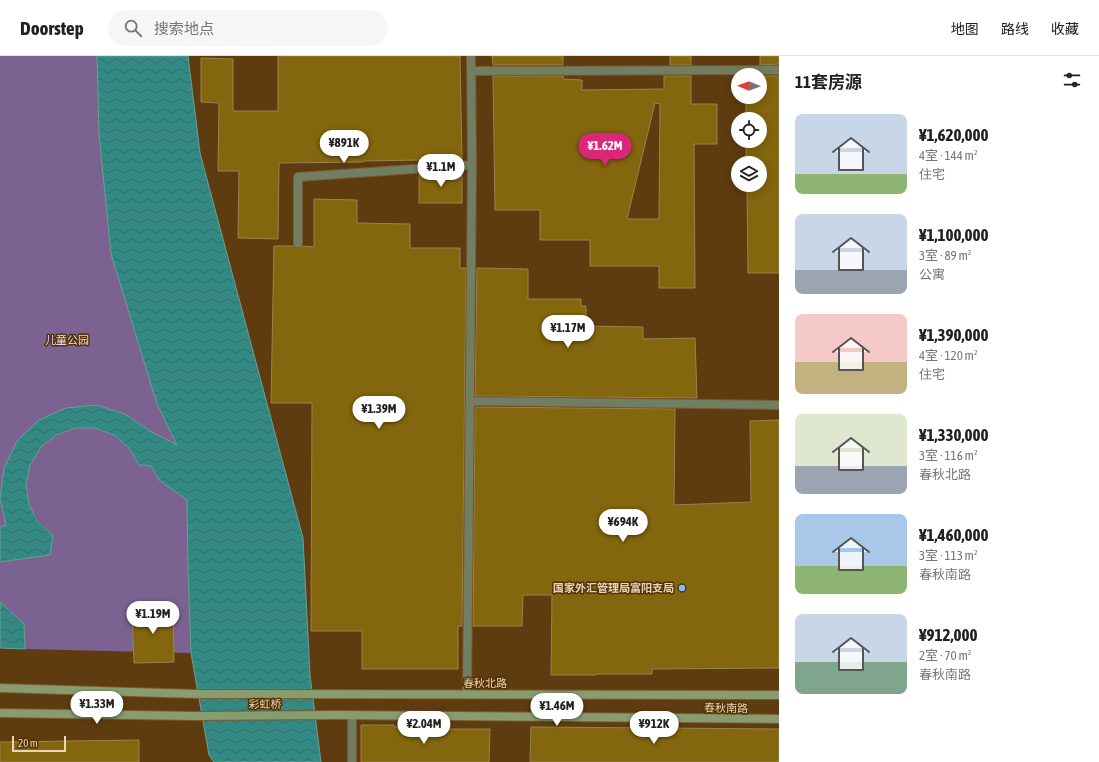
<!DOCTYPE html>
<html lang="zh">
<head>
<meta charset="utf-8">
<style>
	body { margin:0; font-family:"Asap Condensed","Noto Sans SC",sans-serif; background:#f6f6f6; color:#202124; height:100vh; display:flex; flex-direction:column; font-size:15px; white-space:nowrap }
	* { box-sizing:border-box; margin:0 }
	p { font-size:13px; color:#757577 }
	.icon { flex:none; width:22px; height:22px; fill:none; stroke:currentColor; stroke-width:2; stroke-linecap:round; stroke-linejoin:round }
	.map { position:relative; flex:1; overflow:hidden }
	.panel { display:flex; flex-direction:column; background:#fff; width:320px }
	.panel>* { flex:none }
	.needle { width:26px; rotate:271deg }
	.controls { position:absolute; left:731px; top:12px; display:grid; gap:8px }
	.controls a { display:grid; place-items:center; width:36px; height:36px; border-radius:50%; background:#fff; box-shadow:0 2px 10px #0003; font-size:20px }
	.scale { position:absolute; left:12px; bottom:10px; width:54px; box-sizing:border-box; padding-left:4px; border:2px solid #ead4bf; border-top:0; font-size:11px; line-height:14px; white-space:nowrap; color:#ead4bf; -webkit-text-stroke:3px #543201; paint-order:stroke }
	.price { position:absolute; translate:-50% -34px; padding:0 9px; border-radius:14px; background:#fff; color:#222; font-size:13px; line-height:26px; filter:drop-shadow(0 1px 2px #0008) }
	.price::after { content:''; position:absolute; left:50%; top:24px; width:12px; height:9px; margin-left:-6px; background:inherit; clip-path:polygon(0 0,100% 0,50% 100%) }
	.price.on { background:#db2777; color:#fff }
	ul { padding:0; list-style:none }
	li { display:flex; align-items:center; gap:12px; height:100px; padding:0 16px }
	li span { display:grid; place-items:center; flex:none; width:112px; height:80px; border-radius:8px; color:#555 }
	li>.icon { margin-inline-start:auto }
	span .icon { width:48px; height:48px; fill:#fffc; stroke-width:1 }
	li b { font-size:17px }
	h2 { display:flex; justify-content:space-between; align-items:center; height:48px; padding:0 16px; font-size:17px }
	header { display:flex; align-items:center; gap:24px; box-sizing:border-box; height:56px; padding:0 20px; background:#fff; border-bottom:1px solid #e0e0e0 }
	header strong { font-size:19px }
	nav { display:flex; gap:22px; margin-inline-start:auto; font-size:14px }
	.search { width:280px; height:36px; background:#f6f6f6; display:flex; align-items:center; gap:10px; box-sizing:border-box; padding:0 14px; border-radius:22px; color:#757577; font-size:15px }
	main { display:flex; flex:1; min-height:0 }
	.map>svg:first-child { display:block }
</style>
</head>
<body>
<header>
<strong>Doorstep</strong>
<div class="search"><svg class="icon" aria-label="search" viewBox="0 0 24 24"><circle cx="10" cy="10" r="6"/><path d="M15 15l6 6"/></svg>搜索地点</div>
<nav><a>地图</a><a>路线</a><a>收藏</a></nav>
</header>
<main>
<div class="map">
<svg width="779" height="706" viewBox="0 0 779 706">
	<defs>
		<pattern id="water-waves" width="16" height="10" patternUnits="userSpaceOnUse"><rect width="16" height="10" fill="#338983"/><path d="M0 5q4-4 8 0t8 0" fill="none" stroke="#3a6f69"/></pattern>
	</defs>
	<rect width="100%" height="100%" fill="#5f3c0f"/>
	<path fill="#7b6291" d="M0,0H97L99,78L157,348L178,390L150,375L125,358L66,352L0,442L6,469L0,471Z
		M75,372H95L114,379L129,392L139,409L151,410L159,424L187,444L188,514L191,597L25,593L24,568L0,546V506L50,499L53,479L39,466L29,448L26,428L30,409L41,391L56,379Z"/>
	<path fill="url(#water-waves)" stroke="#6aa095" d="M97,0H188L200,97L303,482L310,619L321,706H214L209,699L191,597L188,514L187,444L159,424L151,410L139,409L129,392L114,379L95,372H75L56,379L41,391L30,409L26,428L29,448L38,466L53,479L50,499L0,506V471L6,469L0,442L4,412L17,385L39,364L66,352L96,349L125,358L150,375L177,389L157,348L111,198L99,78Z
		M0,546L24,568L25,593L0,592Z"/>
	<path fill="#83660d" stroke="#99844f" fill-rule="evenodd" d="M278,0H460L462,104L419,107L420,104L363,105V106L279,107L278,183L238,182L239,115H218L219,47L201,46V2L233,3V55H278Z
		M492,0H563V9H493Z
		M670,0H691V9H670Z
		M760,0H779V8L760,9Z
		M493,20H563V23L582,24V34L664,33V20H691V48H717V88H694L695,232H659V210H590V184H540V154H495ZM655,47L660,48L659,163H627Z
		M760,20H779V217H748L747,129H760V107H746V85H760V63H746V41H760Z
		M462,115V147H419V118Z
		M314,143L357,144V167L410,168V192H460V212H466L462,570H458V613H362V575H311L312,347H271L274,190H294L298,192L302,190L314,191Z
		M477,212L528,213V243H581V250H586V270L643,271V283L695,282L697,342L475,340Z
		M475,351L675,353L674,449L751,446L750,365L779,364V612L652,613V618H596V619H551L552,539H523L522,570H473Z
		M173,551L174,606L134,607L132,552Z
		M361,669H394V671H430V673H490L489,706H361Z
		M531,671L779,673V706H530Z
		M139,684V706H0V686Z"/>
	<g fill="none" stroke-linecap="round" stroke-linejoin="round">
		<defs>
			<path id="street" d="M471,15L779,14
				M298,187V121L472,109
				M470,345L779,349
				M467,638L472,109L471,0
				M352,659V706"/>
			<path id="secondary" d="M0,632L197,638L779,639
				M0,657L195,660L336,659L779,663"/>
		</defs>
		<use href="#street" stroke="#7b5a32" stroke-width="10"/>
		<use href="#secondary" stroke="#7b5a32" stroke-width="10"/>
		<use href="#street" stroke="#717e61" stroke-width="8"/>
		<use href="#secondary" stroke="#889d6f" stroke-width="8"/>
	</g>
	<circle fill="#7ebdf9" stroke="#543201" stroke-width="1.5" cx="682" cy="532" r="4"/>
	<g text-anchor="middle" dominant-baseline="central" stroke-width="3" stroke-linejoin="round" paint-order="stroke">
		<g font-size="11" fill="#e5d3f7" stroke="#543201">
			<text x="67" y="284">儿童公园</text>
		</g>
		<g font-size="11" font-weight="bold" fill="#ead4bf" stroke="#543201" text-anchor="end">
			<text x="674" y="532">国家外汇管理局富阳支局</text>
		</g>
		<g font-size="11" fill="#ead4bf" stroke="#543201">
			<text x="485" y="627">春秋北路</text>
			<text x="265" y="648">彩虹桥</text>
			<text transform="translate(726 652) rotate(1)">春秋南路</text>
		</g>
	</g>
</svg>
<div class="controls">
<a><svg class="needle" viewBox="-14 -14 28 28"><path d="M0-13l5 13h-10z" fill="#e53935"/><path d="M0 13l5-13h-10z" fill="#757577"/></svg></a>
<a><svg class="icon" aria-label="locate" viewBox="0 0 24 24"><circle cx="12" cy="12" r="6"/><path d="M12 2v4M12 18v4M2 12h4M18 12h4"/></svg></a>
<a><svg class="icon" aria-label="layers" viewBox="0 0 24 24"><path d="M12 4l9 5-9 5-9-5zM3 14l9 5 9-5"/></svg></a>
</div>
<div class="scale">20 m</div>
<b class="price" style="left:344px;top:108px">¥891K</b>
<b class="price on" style="left:605px;top:111px">¥1.62M</b>
<b class="price" style="left:441px;top:132px">¥1.1M</b>
<b class="price" style="left:568px;top:293px">¥1.17M</b>
<b class="price" style="left:379px;top:374px">¥1.39M</b>
<b class="price" style="left:623px;top:487px">¥694K</b>
<b class="price" style="left:153px;top:579px">¥1.19M</b>
<b class="price" style="left:97px;top:669px">¥1.33M</b>
<b class="price" style="left:557px;top:671px">¥1.46M</b>
<b class="price" style="left:424px;top:689px">¥2.04M</b>
<b class="price" style="left:654px;top:689px">¥912K</b>
</div>
<section class="panel">
<h2>11套房源<svg class="icon" aria-label="filters" viewBox="0 0 24 24"><path d="M4 7h16M4 17h16"/><circle cx="9" cy="7" r="2"/><circle cx="15" cy="17" r="2"/></svg></h2>
<ul>
<li><span style="background:linear-gradient(#c9d6e8 75%,#8fb573 0)"><svg class="icon" aria-label="home" viewBox="0 0 24 24"><path d="M3 11l9-7 9 7M6 9v11h12V9"/></svg></span><div><b>¥1,620,000</b><p>4室 · 144 m²</p><p>住宅</p></div></li>
<li><span style="background:linear-gradient(#c9d6e8 70%,#9aa5b1 0)"><svg class="icon" aria-label="home" viewBox="0 0 24 24"><path d="M3 11l9-7 9 7M6 9v11h12V9"/></svg></span><div><b>¥1,100,000</b><p>3室 · 89 m²</p><p>公寓</p></div></li>
<li><span style="background:linear-gradient(#f6c9c9 60%,#c2b280 0)"><svg class="icon" aria-label="home" viewBox="0 0 24 24"><path d="M3 11l9-7 9 7M6 9v11h12V9"/></svg></span><div><b>¥1,390,000</b><p>4室 · 120 m²</p><p>住宅</p></div></li>
<li><span style="background:linear-gradient(#dfe7d0 65%,#9aa5b1 0)"><svg class="icon" aria-label="home" viewBox="0 0 24 24"><path d="M3 11l9-7 9 7M6 9v11h12V9"/></svg></span><div><b>¥1,330,000</b><p>3室 · 116 m²</p><p>春秋北路</p></div></li>
<li><span style="background:linear-gradient(#a9c7e8 65%,#8fb573 0)"><svg class="icon" aria-label="home" viewBox="0 0 24 24"><path d="M3 11l9-7 9 7M6 9v11h12V9"/></svg></span><div><b>¥1,460,000</b><p>3室 · 113 m²</p><p>春秋南路</p></div></li>
<li><span style="background:linear-gradient(#c9d6e8 60%,#7fa58c 0)"><svg class="icon" aria-label="home" viewBox="0 0 24 24"><path d="M3 11l9-7 9 7M6 9v11h12V9"/></svg></span><div><b>¥912,000</b><p>2室 · 70 m²</p><p>春秋南路</p></div></li>
</ul>
</section>
</main>
</body>
</html>
